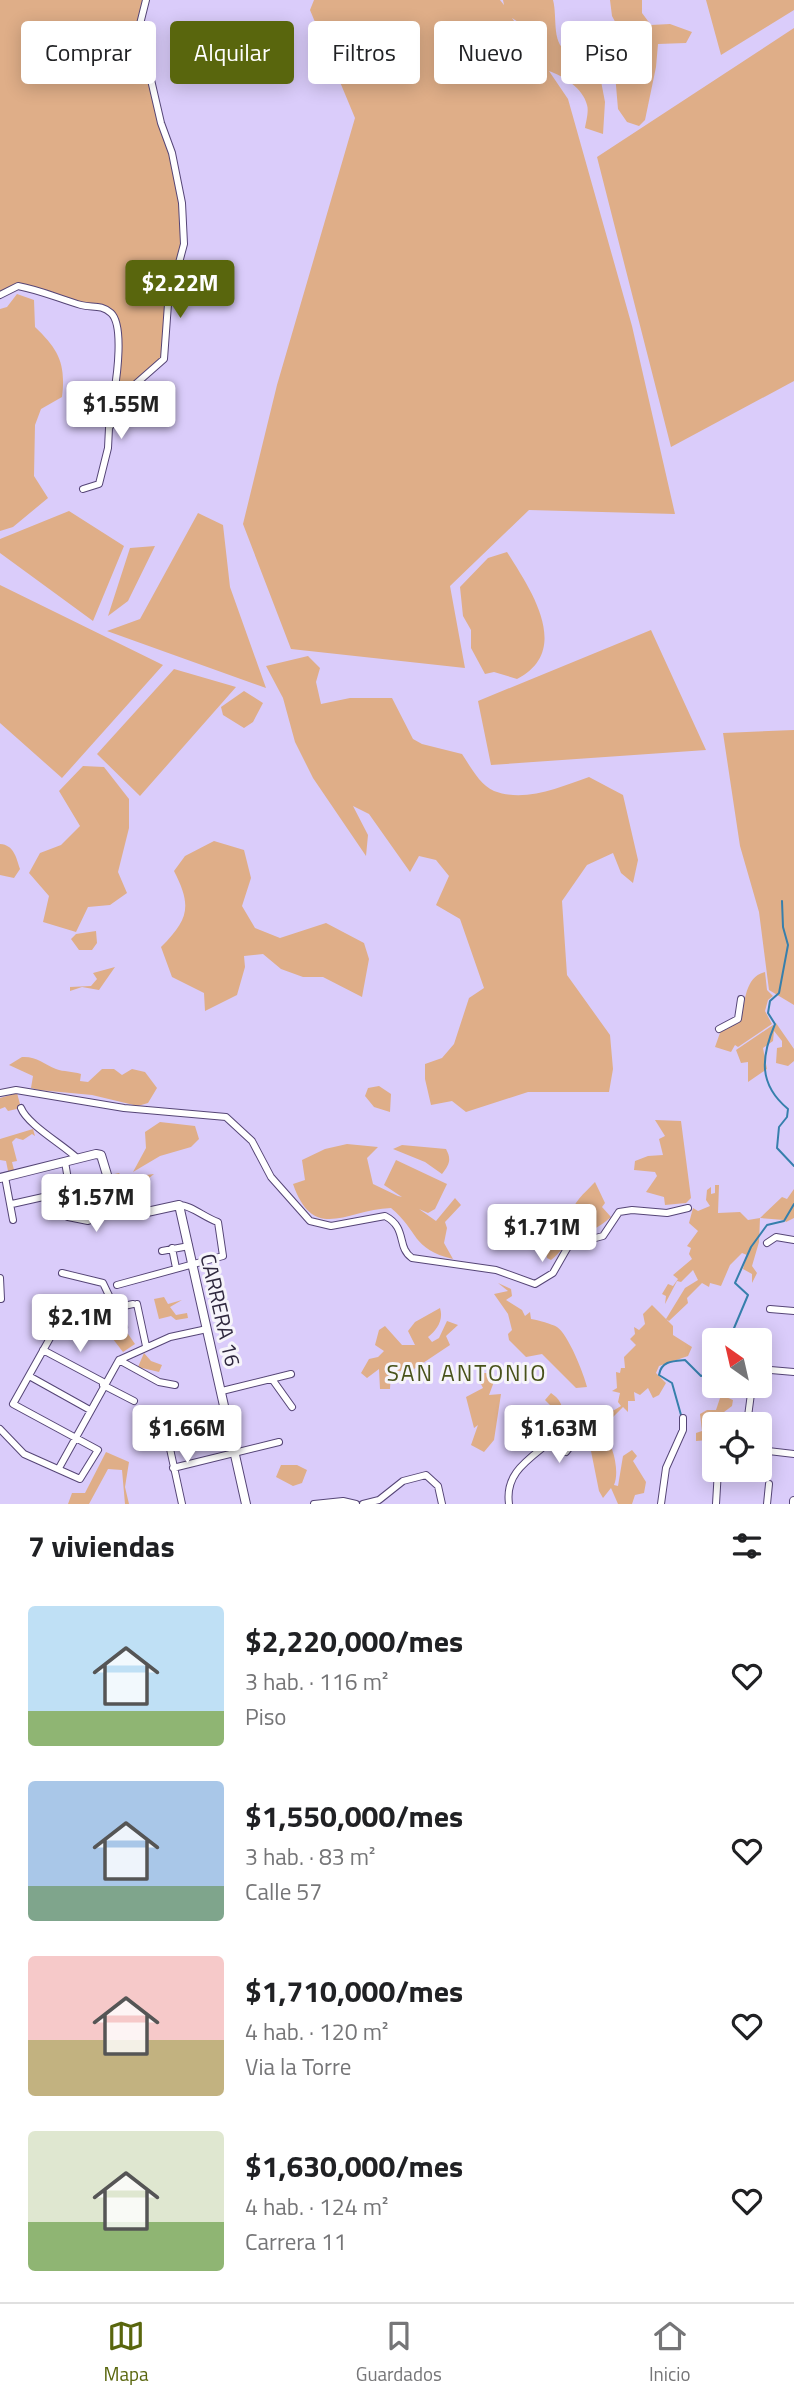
<!DOCTYPE html>
<html lang="es">
<head>
<meta charset="utf-8">
<style>
	body { margin:0; font-family:"Titillium Web",sans-serif; background:#f6f6f6; color:#202124; height:100vh; display:flex; flex-direction:column; font-size:26px; white-space:nowrap }
	* { box-sizing:border-box; margin:0 }
	p { font-size:23px; color:#757577 }
	.icon { flex:none; width:38px; height:38px; fill:none; stroke:currentColor; stroke-width:2; stroke-linecap:round; stroke-linejoin:round }
	.map { position:relative; height:1504px; overflow:hidden }
	.side { display:flex; flex-direction:column; background:#fff; flex:1 }
	.side>* { flex:none }
	.guide { position:absolute; left:21px; top:21px; width:752px; height:63px; display:flex; gap:14px }
	.needle { width:46px; rotate:326deg }
	.buttons { position:absolute; left:702px; top:1328px; display:grid; gap:14px }
	.buttons a { display:grid; place-items:center; width:70px; height:70px; border-radius:7px; background:#fff; box-shadow:0 4px 18px #0003; font-size:35px }
	.price { position:absolute; translate:-50% -60px; padding:0 16px; border-radius:7px; background:#fff; color:#222; font-size:23px; line-height:46px; filter:drop-shadow(0 2px 4px #0008) }
	.price::after { content:''; position:absolute; left:50%; top:42px; width:21px; height:16px; margin-left:-10px; background:inherit; clip-path:polygon(0 0,100% 0,50% 100%) }
	.price.on { background:#59660d; color:#fff }
	ul { padding:0; list-style:none }
	li { display:flex; align-items:center; gap:21px; height:175px; padding:0 28px }
	li span { display:grid; place-items:center; flex:none; width:196px; height:140px; border-radius:7px; color:#555 }
	li>.icon { margin-inline-start:auto }
	span .icon { width:84px; height:84px; fill:#fffc; stroke-width:1 }
	li b { font-size:30px }
	h2 { display:flex; justify-content:space-between; align-items:center; height:84px; padding:0 28px; font-size:30px }
	.pill { padding:0 24px; border-radius:7px; background:#fff; box-shadow:0 4px 18px #0003; font-size:24px; line-height:63px }
	.pill.on { background:#59660d; color:#fff }
	.tabs { display:flex; justify-content:space-around; align-items:center; height:98px; border-top:2px solid #e0e0e0; background:#fff; font-size:19px; color:#757577 }
	.tabs a { display:grid; justify-items:center; gap:4px }
	.tabs .on { color:#59660d }
	.map>svg:first-child { display:block }
</style>
</head>
<body>
<div class="map">
<svg width="794" height="1504" viewBox="0 0 794 1504">
	<rect width="100%" height="100%" fill="#daccfa"/>
	<path fill="#dfae88" fill-rule="evenodd" d="M0,0H146L139,24L172,153L184,244L168,304L166,354L122,396L115,397L118,335L109,312L18,286L0,295Z
		M314,0H500L504,5L503,0H553C558,18 550,46 571,54C581,58 588,53 597,60L605,102L603,134L585,128C586,122 589,111 587,105C583,88 563,76 549,71L568,99L632,326L675,514L529,510L450,586L465,668L291,649L243,524L277,385L355,118L310,10ZM512,18L543,38L545,64H544Z
		M610,0H642V13L651,25L670,24L692,32L686,43L658,44L656,67L645,120L639,126L627,122L618,109L614,62L620,31L612,16Z
		M706,0H794V10L721,55Z
		M794,28V381L671,447L597,157Z
		M17,294L34,300L35,327C59,350 66,364 62,397L41,409L35,425L34,476L48,498L13,527L0,531V309L7,307Z
		M69,511L124,546L93,621L0,553V539Z
		M198,513L223,525L230,587L266,688L107,631L140,619Z
		M155,546L128,601L108,616L130,548Z
		M507,552C530,589 573,650 517,679L494,672L485,674L471,648V630L463,616L460,587L488,558Z
		M0,585L163,665L62,778L0,723Z
		M651,630L706,750L491,765L478,701Z
		M308,656L320,668L316,682L321,704L350,698H392L413,739L422,744L462,754C470,766 480,785 494,791C525,803 560,787 589,777L623,795L638,860L633,883L621,873L613,853L587,865L562,901L567,975L610,1035L613,1069L609,1092H528L466,1112L452,1101L431,1105L425,1079V1064L442,1058L454,1044L469,998L484,988L460,919L436,905L449,876L436,860L419,856L410,872L369,814L353,806L368,835L366,856L313,778L295,742L283,698L266,666Z
		M174,669L236,687L140,796L97,754Z
		M244,691L263,703L253,722L244,728L223,715L221,707Z
		M794,730V1005L769,990L759,912L740,846L723,733Z
		M83,766L104,767L129,799V828L118,872L127,893L110,905L88,907L76,932L43,922L49,896L29,873L40,853L61,845L80,826L59,791Z
		M214,841L244,850L251,878L242,906L255,928L280,938L326,923L364,943L369,959L362,997L323,977H303L281,969L263,954L244,956L245,967L237,995L205,1011L204,993L172,977L161,947C189,919 192,906 174,871L185,856Z
		M0,844C14,845 16,857 20,869L14,878L0,875Z
		M96,931L97,943L92,950H79L71,939L76,934Z
		M115,967L99,990L82,987L70,991V987L91,986L97,979L93,973Z
		M765,972L767,990L773,996L768,1000L765,1011L772,1024L738,1047L735,1045L731,1052L715,1047L721,1030L741,1021C745,1004 744,977 765,972Z
		M776,1023L794,1049V1061L788,1066L776,1063L777,1048L782,1047V1041L774,1031L773,1041L763,1048L767,1069L748,1082V1062L741,1063L736,1050L773,1025L774,1027Z
		M22,1057C36,1056 44,1064 56,1069C64,1072 72,1071 81,1074L80,1081L88,1082L102,1069H114L122,1075L132,1069L145,1072L157,1088L148,1103L138,1106L92,1095L39,1090L31,1088L33,1076L9,1065Z
		M379,1086L391,1094L390,1112L374,1107L365,1096L368,1088Z
		M17,1093L21,1108L8,1111L5,1107L0,1109V1098Z
		M655,1120L681,1121L691,1198L686,1203L665,1205L664,1197L646,1192L657,1176L655,1172L634,1170L635,1161L648,1156L663,1155L659,1139L665,1136Z
		M160,1122L195,1126L199,1139L191,1147L160,1156L133,1172L146,1148L145,1132Z
		M33,1129L35,1136L32,1134L23,1140L16,1138L12,1142L17,1161L12,1162L14,1170L8,1171L6,1161L0,1160V1139Z
		M347,1144L378,1147L367,1158L373,1184L398,1196L402,1197L384,1185L396,1160L447,1184L435,1209L428,1213L419,1209L436,1221L455,1198L461,1205L445,1222L447,1228L444,1243L453,1259C411,1249 419,1231 391,1208C347,1209 314,1244 293,1184L305,1180L302,1160L325,1149Z
		M402,1145L446,1149C452,1160 449,1165 442,1174L425,1162L393,1149Z
		M119,1173L123,1178L154,1174L138,1187L114,1194L110,1175Z
		M595,1182L605,1203L602,1207L611,1217C596,1230 592,1229 577,1237C566,1242 560,1253 551,1260L547,1258L544,1232L549,1231V1226L556,1222L570,1223C572,1202 580,1198 595,1182Z
		M715,1185H719L718,1213L740,1212L748,1220L760,1218L782,1197L787,1199L794,1189V1218L786,1222L784,1220L760,1218L759,1242L752,1266L757,1273L752,1283V1274L743,1269L747,1255L742,1253L730,1265L721,1286L710,1283L709,1287L702,1283L687,1298L688,1303L669,1321L666,1319L685,1288L698,1280L693,1270L681,1282L677,1281L665,1304L666,1296L662,1294L668,1284L673,1286L678,1279L673,1275L692,1259L689,1254L691,1248L687,1246L698,1231L689,1223L693,1208L698,1211L710,1206L706,1200L707,1190L711,1187V1194L715,1193Z
		M498,1283L511,1289L512,1296L506,1300L522,1310L525,1316L530,1312L531,1319C538,1320 552,1324 557,1327C568,1334 584,1374 587,1387L576,1388L542,1354L526,1357L509,1340L508,1334L512,1330L508,1314L494,1294L508,1291Z
		M164,1297L168,1304L182,1300L170,1307L176,1315L187,1313L188,1318L176,1320L171,1316L159,1319L154,1299Z
		M652,1305L673,1326V1335L692,1347L688,1356L659,1366L656,1373L666,1383L659,1395L653,1398L648,1388L640,1395L634,1392L635,1401H628V1412L623,1407L613,1417L606,1415L621,1406L618,1402L620,1393L612,1391L617,1388L616,1372L620,1373L621,1368H625L624,1357L636,1345L630,1339L635,1334L634,1327L639,1330L645,1324L643,1314Z
		M440,1308C444,1321 436,1331 428,1337L432,1342L439,1338L447,1321L458,1325L446,1336L450,1345L411,1371H391L390,1389H380L379,1369L367,1378L361,1373L369,1359L378,1357L384,1351L375,1345L379,1330L385,1326L402,1345H415L408,1331L415,1322Z
		M119,1321L135,1344L123,1352L106,1330Z
		M144,1353L151,1361L162,1365L159,1372L138,1367Z
		M484,1373H491L495,1379L489,1395L501,1394L494,1440L484,1452L471,1445L478,1425L474,1428L466,1397L483,1388L480,1382Z
		M724,1386H731L726,1397L733,1400L732,1406L724,1412L721,1421L714,1424V1434L709,1430L705,1433L708,1440L696,1441V1433L702,1431L700,1414L707,1410H716Z
		M551,1393C563,1401 564,1410 561,1423L557,1424L556,1411L545,1400Z
		M602,1432C613,1443 620,1471 614,1485L618,1486L623,1456L632,1450L637,1456L633,1461L646,1482L644,1493L635,1495L632,1504H618L611,1488L603,1498L599,1491L588,1436Z
		M106,1452L129,1462L125,1487L129,1504H125L122,1470L108,1469L89,1504H68L72,1493H85Z
		M281,1465H297L307,1470L302,1483L293,1486L276,1477Z"/>
	<g fill="none" stroke-linecap="round" stroke-linejoin="round">
		<path stroke="#367fac" stroke-width="2" d="M782,901L783,927L788,945L779,993L770,1001L768,1013L775,1024C761,1057 758,1084 788,1109L787,1117L779,1127L777,1148L794,1166
			M729,1340L748,1295L735,1283L751,1247L767,1225L784,1221L794,1204
			M681,1415L672,1383L659,1375C661,1361 673,1361 685,1360L701,1376L714,1372"/>
		<defs>
			<path id="minor" d="M0,295L18,286C40,290 60,299 81,305C92,308 101,304 111,313C124,325 117,376 114,393L117,398L128,394V398L109,428L108,448L99,484L83,489
				M122,396L164,359L168,304L184,244L182,203L172,153L161,123L139,28L146,0
				M719,1029L738,1019L741,999
				M0,1093L16,1090L124,1108L226,1117L252,1141L271,1177L310,1221L331,1226L385,1216C408,1228 396,1247 412,1258L496,1270L535,1284L553,1273L569,1245L603,1236L619,1212L632,1210L667,1213L688,1208
				M21,1108C27,1124 62,1144 77,1158
				M5,1177L13,1220
				M12,1204L70,1191L65,1162
				M68,1217L88,1221L118,1211
				M767,1243L776,1237L794,1240
				M172,1248L176,1268
				M162,1251L189,1246
				M62,1273L103,1283L124,1327
				M0,1278L1,1299
				M117,1285L223,1256L218,1222C205,1218 191,1205 179,1205
				M137,1304L146,1346
				M115,1308L133,1304
				M770,1309L794,1311
				M43,1350L105,1383
				M119,1360L159,1382L175,1385
				M760,1369L794,1372
				M29,1376L90,1410
				M272,1379L292,1407
				M103,1385L134,1401
				M222,1391L291,1374
				M747,1424L752,1386
				M0,1429L24,1454L80,1479L98,1450L13,1404L59,1322
				M167,1435L182,1504
				M760,1450L794,1454
				M59,1468L119,1360L170,1337L207,1329
				M173,1468L279,1442
				M314,1504L343,1501L356,1504
				M363,1504L379,1500L403,1481L426,1475L438,1486L442,1504
				M509,1504C505,1475 525,1462 546,1445H555L566,1452L576,1439
				M661,1504L666,1468L683,1430V1418
				M716,1504L718,1470
				M767,1504L769,1484"/>
			<path id="tertiary" d="M0,1178L96,1154L101,1155L118,1211L147,1212L179,1205L246,1504
				M794,1504V1501"/>
		</defs>
		<use href="#minor" stroke="#554576" stroke-width="8"/>
		<use href="#tertiary" stroke="#554576" stroke-width="10"/>
		<use href="#minor" stroke="#fff" stroke-width="6"/>
		<use href="#tertiary" stroke="#fff" stroke-width="8"/>
	</g>
	<g text-anchor="middle" dominant-baseline="central" stroke-width="6" stroke-linejoin="round" paint-order="stroke">
		<g font-size="21" fill="#2f283e" stroke="#f6f4fa">
			<text transform="translate(221 1310) rotate(77)">CARRERA 16</text>
		</g>
		<g font-size="23" letter-spacing="2" fill="#48521a" stroke="#f6f4fa">
			<text x="467" y="1372">SAN ANTONIO</text>
		</g>
	</g>
</svg>
<div class="buttons">
<a><svg class="needle" viewBox="-14 -14 28 28"><path d="M0-13l5 13h-10z" fill="#e53935"/><path d="M0 13l5-13h-10z" fill="#757577"/></svg></a>
<a><svg class="icon" aria-label="locate" viewBox="0 0 24 24"><circle cx="12" cy="12" r="6"/><path d="M12 2v4M12 18v4M2 12h4M18 12h4"/></svg></a>
</div>
<b class="price on" style="left:180px;top:320px">$2.22M</b>
<b class="price" style="left:121px;top:441px">$1.55M</b>
<b class="price" style="left:96px;top:1234px">$1.57M</b>
<b class="price" style="left:542px;top:1264px">$1.71M</b>
<b class="price" style="left:80px;top:1354px">$2.1M</b>
<b class="price" style="left:187px;top:1465px">$1.66M</b>
<b class="price" style="left:559px;top:1465px">$1.63M</b>
<div class="guide">
<a class="pill">Comprar</a>
<a class="pill on">Alquilar</a>
<a class="pill">Filtros</a>
<a class="pill">Nuevo</a>
<a class="pill">Piso</a>
</div>
</div>
<section class="side">
<h2>7 viviendas<svg class="icon" aria-label="filters" viewBox="0 0 24 24"><path d="M4 7h16M4 17h16"/><circle cx="9" cy="7" r="2"/><circle cx="15" cy="17" r="2"/></svg></h2>
<ul>
<li><span style="background:linear-gradient(#bfe0f5 75%,#8fb573 0)"><svg class="icon" aria-label="home" viewBox="0 0 24 24"><path d="M3 11l9-7 9 7M6 9v11h12V9"/></svg></span><div><b>$2,220,000/mes</b><p>3 hab. · 116 m²</p><p>Piso</p></div><svg class="icon" aria-label="heart" viewBox="0 0 24 24"><path d="M12 20l-8-8c-3-5 5-10 8-4 3-6 11-1 8 4z"/></svg></li>
<li><span style="background:linear-gradient(#a9c7e8 75%,#7fa58c 0)"><svg class="icon" aria-label="home" viewBox="0 0 24 24"><path d="M3 11l9-7 9 7M6 9v11h12V9"/></svg></span><div><b>$1,550,000/mes</b><p>3 hab. · 83 m²</p><p>Calle 57</p></div><svg class="icon" aria-label="heart" viewBox="0 0 24 24"><path d="M12 20l-8-8c-3-5 5-10 8-4 3-6 11-1 8 4z"/></svg></li>
<li><span style="background:linear-gradient(#f6c9c9 60%,#c2b280 0)"><svg class="icon" aria-label="home" viewBox="0 0 24 24"><path d="M3 11l9-7 9 7M6 9v11h12V9"/></svg></span><div><b>$1,710,000/mes</b><p>4 hab. · 120 m²</p><p>Via la Torre</p></div><svg class="icon" aria-label="heart" viewBox="0 0 24 24"><path d="M12 20l-8-8c-3-5 5-10 8-4 3-6 11-1 8 4z"/></svg></li>
<li><span style="background:linear-gradient(#dfe7d0 65%,#8fb573 0)"><svg class="icon" aria-label="home" viewBox="0 0 24 24"><path d="M3 11l9-7 9 7M6 9v11h12V9"/></svg></span><div><b>$1,630,000/mes</b><p>4 hab. · 124 m²</p><p>Carrera 11</p></div><svg class="icon" aria-label="heart" viewBox="0 0 24 24"><path d="M12 20l-8-8c-3-5 5-10 8-4 3-6 11-1 8 4z"/></svg></li>
</ul>
</section>
<nav class="tabs">
<a class="on"><svg class="icon" aria-label="map" viewBox="0 0 24 24"><path d="M3 6l6-2 6 2 6-2v14l-6 2-6-2-6 2zM9 4v14M15 6v14"/></svg>Mapa</a>
<a><svg class="icon" aria-label="saved" viewBox="0 0 24 24"><path d="M7 4h10v16l-5-4-5 4z"/></svg>Guardados</a>
<a><svg class="icon" aria-label="home" viewBox="0 0 24 24"><path d="M3 11l9-7 9 7M6 9v11h12V9"/></svg>Inicio</a>
</nav>
</body>
</html>
